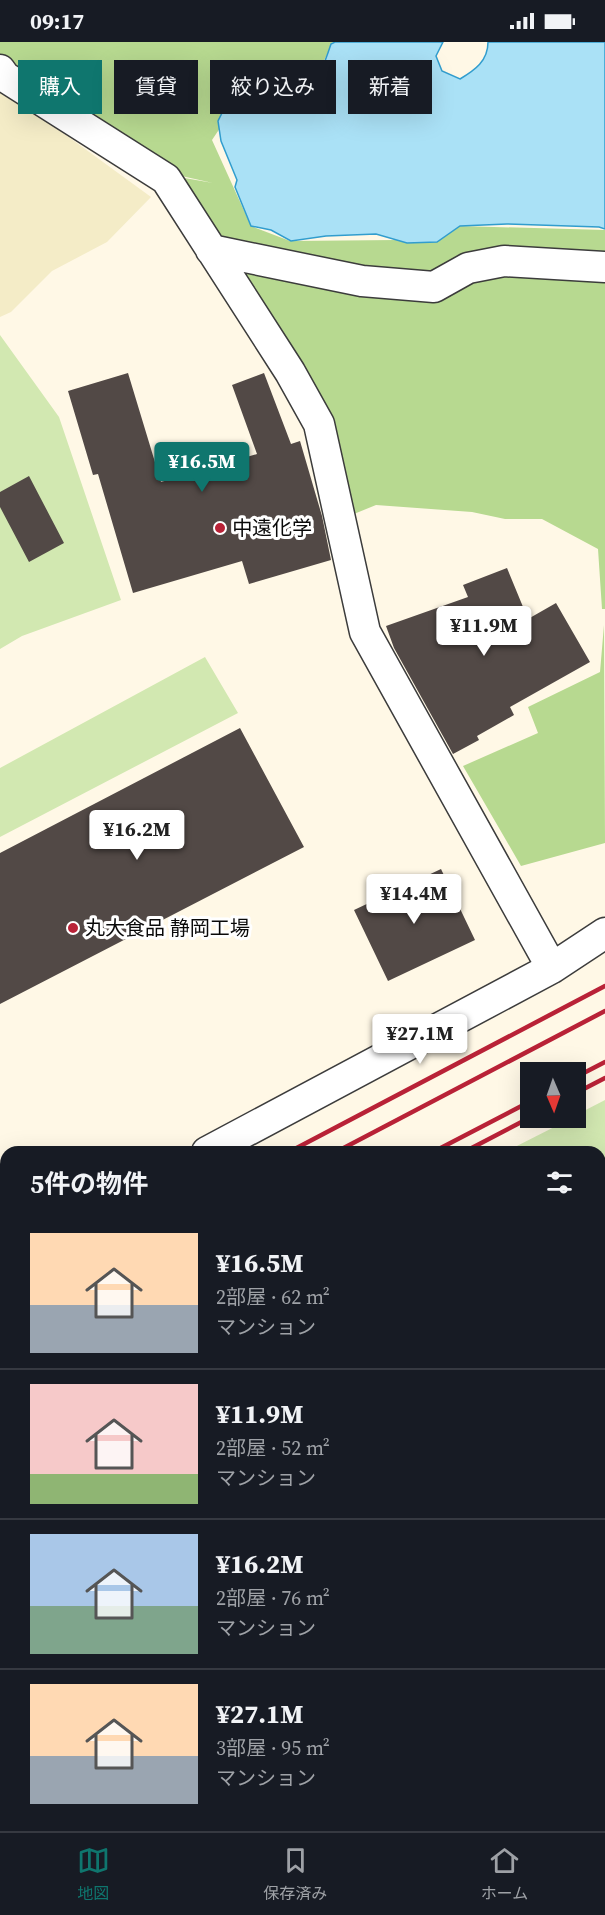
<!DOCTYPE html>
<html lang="ja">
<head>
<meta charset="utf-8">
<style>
	body { margin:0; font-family:"Source Serif 4","Noto Sans JP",serif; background:#242831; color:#f1f3f6; height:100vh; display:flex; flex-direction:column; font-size:22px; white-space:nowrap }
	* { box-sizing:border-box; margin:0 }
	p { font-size:20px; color:#9ea1a6 }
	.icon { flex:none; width:33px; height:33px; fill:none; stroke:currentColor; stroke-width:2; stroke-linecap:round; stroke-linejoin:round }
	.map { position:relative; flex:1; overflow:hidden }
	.details { position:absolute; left:0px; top:1104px; width:606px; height:686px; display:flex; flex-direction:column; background:#171b24; border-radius:18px 18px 0 0; box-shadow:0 6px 24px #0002 }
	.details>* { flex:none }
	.banner { position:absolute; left:18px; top:18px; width:570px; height:54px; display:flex; gap:12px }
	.needle { width:39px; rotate:178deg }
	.fabs { position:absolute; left:520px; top:1020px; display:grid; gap:12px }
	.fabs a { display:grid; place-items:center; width:66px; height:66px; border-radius:0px; background:#171b24; box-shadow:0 6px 24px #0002; font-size:30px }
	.price { position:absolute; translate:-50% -51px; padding:0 14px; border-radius:6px; background:#fff; color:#222; font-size:20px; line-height:39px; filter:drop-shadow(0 2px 3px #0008) }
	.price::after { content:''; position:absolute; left:50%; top:36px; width:18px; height:14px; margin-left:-9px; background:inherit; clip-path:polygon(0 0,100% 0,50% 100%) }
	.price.selected { background:#0f766e; color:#fff }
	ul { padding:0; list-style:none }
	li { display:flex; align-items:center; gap:18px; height:150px; padding:0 30px }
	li+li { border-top:2px solid #363941 }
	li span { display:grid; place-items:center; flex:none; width:168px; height:120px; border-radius:0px; color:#555 }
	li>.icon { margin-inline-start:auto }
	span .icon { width:72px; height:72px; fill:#fffc; stroke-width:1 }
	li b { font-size:26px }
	h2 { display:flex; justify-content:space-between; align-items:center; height:72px; padding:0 30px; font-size:26px }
	.chip { padding:0 21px; border-radius:0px; background:#171b24; box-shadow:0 6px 24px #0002; font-size:21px; line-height:54px }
	.chip.selected { background:#0f766e; color:#fff }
	.status { display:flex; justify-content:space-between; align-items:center; height:42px; padding:0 30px; background:#171b24; direction:ltr }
	.status svg { height:16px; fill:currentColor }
	.dock { display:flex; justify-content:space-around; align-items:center; height:84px; border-top:2px solid #363941; background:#171b24; font-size:16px; color:#9ea1a6 }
	.dock a { display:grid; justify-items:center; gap:3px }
	.dock .selected { color:#0f766e }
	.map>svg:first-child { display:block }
</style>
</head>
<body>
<div class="status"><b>09:17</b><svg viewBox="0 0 49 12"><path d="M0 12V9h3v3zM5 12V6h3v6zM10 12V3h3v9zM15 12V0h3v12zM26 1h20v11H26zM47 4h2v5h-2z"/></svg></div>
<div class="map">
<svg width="605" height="1789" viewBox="0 0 605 1789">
	<rect width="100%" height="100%" fill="#fff8e6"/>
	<path fill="#e7dde9" d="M605,1128V1789H222L220,1784H600V1131Z"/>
	<path fill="#f4ecc7" d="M0,45L151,155L107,200L52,229L11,270L0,275Z
		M6,1472V1580L0,1582V1475Z
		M6,1592V1704L0,1707V1594Z
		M6,1719V1784H131L116,1789H0V1721Z"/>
	<path fill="#d2e8b1" d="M0,293L59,375L121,558L22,594L0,607Z
		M205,615L238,671L0,795V726Z
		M605,1058V1201L600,1203V1110H505L572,1076H576V1073Z
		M6,1367V1483L0,1486V1371Z"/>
	<path fill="#b7d990" d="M0,0H333L311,45L242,53L212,98L251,184L290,199L397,198L428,201L460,184L605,188V567H602L598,507L542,477H505L472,470L376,463L349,474L322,378L173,134L213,141L150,127L0,28Z
		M604,583L605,801L521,824L463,724L538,691L528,665L600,630Z"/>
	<path fill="#aae1f6" stroke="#319dce" stroke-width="1.5" d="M335,0H443L436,14L442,29L460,37C475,28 488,19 488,0H605V187L599,185L507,182L460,184L437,200L407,201L376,192L326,194L291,199L271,188L251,184L235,145L237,138L221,99L218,79C221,73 225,64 230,59C249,41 292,62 311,45C320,36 327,14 331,2Z"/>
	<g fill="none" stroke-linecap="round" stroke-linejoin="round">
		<path stroke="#319dce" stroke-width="9" d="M0,1410L6,1419
			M186,1784L188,1789"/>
	</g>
	<path fill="#524946" d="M128,331L161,440L257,412L232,343L264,331L291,402L300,399L322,474L331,518L249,542L242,519L133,551L98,432L93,433L68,349Z
		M29,434L64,501L29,520L0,465V450Z
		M507,526L528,577L556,561L590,620L510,665L514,673L477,694L479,698L453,712L394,606L386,584L468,555L463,543Z
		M240,686L304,805L0,962V811Z
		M441,827L475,898L388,939L354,868Z"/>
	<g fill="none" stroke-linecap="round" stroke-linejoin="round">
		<path stroke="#dad4c5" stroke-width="30" stroke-dasharray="30 15" stroke-linecap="butt" d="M0,1376L6,1386"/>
		<defs>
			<path id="street" d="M0,28L5,35L166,137L290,330L319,382L365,590L552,926
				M211,208L362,239L434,245L468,226L504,219L605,225
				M207,1110L552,926L605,891
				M0,1221L6,1217
				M206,1784L208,1789"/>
		</defs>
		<use href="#street" stroke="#3c3c3c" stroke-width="33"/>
		<use href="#street" stroke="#fff" stroke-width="30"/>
		<path stroke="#b92237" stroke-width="4.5" d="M576,1035L605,1020
			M576,1051L605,1036
			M289,1110L605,944
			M336,1110L605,969
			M433,1110L531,1059
			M464,1110L531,1075
			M0,1262L6,1259
			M0,1285L6,1282
			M0,1336L6,1333
			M0,1353L6,1350"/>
	</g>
	<g fill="#b92237" stroke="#fff" stroke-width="2">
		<circle cx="220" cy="486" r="6"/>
		<circle cx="73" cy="886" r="6"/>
	</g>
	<g text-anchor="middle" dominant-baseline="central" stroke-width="6" stroke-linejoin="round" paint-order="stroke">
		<g font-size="20" fill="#090909" stroke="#fff" text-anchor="start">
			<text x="232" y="486">中遠化学</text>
			<text x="85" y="886">丸大食品 静岡工場</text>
		</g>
	</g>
</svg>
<div class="fabs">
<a><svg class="needle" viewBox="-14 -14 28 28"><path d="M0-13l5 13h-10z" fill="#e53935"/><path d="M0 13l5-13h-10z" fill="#9ea1a6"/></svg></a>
</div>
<b class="price selected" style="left:202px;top:451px">¥16.5M</b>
<b class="price" style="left:484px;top:615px">¥11.9M</b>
<b class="price" style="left:137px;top:819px">¥16.2M</b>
<b class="price" style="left:414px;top:883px">¥14.4M</b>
<b class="price" style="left:420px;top:1023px">¥27.1M</b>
<div class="banner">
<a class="chip selected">購入</a>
<a class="chip">賃貸</a>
<a class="chip">絞り込み</a>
<a class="chip">新着</a>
</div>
<section class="details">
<h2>5件の物件<svg class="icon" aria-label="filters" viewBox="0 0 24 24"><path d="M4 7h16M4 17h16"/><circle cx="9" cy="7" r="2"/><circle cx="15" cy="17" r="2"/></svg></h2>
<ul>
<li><span style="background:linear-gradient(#ffd9b3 60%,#9aa5b1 0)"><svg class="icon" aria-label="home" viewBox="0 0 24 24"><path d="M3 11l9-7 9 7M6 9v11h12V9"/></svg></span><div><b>¥16.5M</b><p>2部屋 · 62 m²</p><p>マンション</p></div></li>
<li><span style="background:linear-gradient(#f6c9c9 75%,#8fb573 0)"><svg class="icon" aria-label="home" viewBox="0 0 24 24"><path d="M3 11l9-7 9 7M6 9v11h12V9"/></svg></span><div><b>¥11.9M</b><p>2部屋 · 52 m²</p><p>マンション</p></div></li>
<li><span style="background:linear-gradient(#a9c7e8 60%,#7fa58c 0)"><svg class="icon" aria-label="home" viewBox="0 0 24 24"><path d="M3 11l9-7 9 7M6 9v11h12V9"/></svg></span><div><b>¥16.2M</b><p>2部屋 · 76 m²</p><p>マンション</p></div></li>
<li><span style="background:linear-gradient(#ffd9b3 60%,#9aa5b1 0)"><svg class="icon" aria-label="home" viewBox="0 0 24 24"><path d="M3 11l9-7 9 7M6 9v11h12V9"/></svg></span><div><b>¥27.1M</b><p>3部屋 · 95 m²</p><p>マンション</p></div></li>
</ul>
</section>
</div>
<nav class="dock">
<a class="selected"><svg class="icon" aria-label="map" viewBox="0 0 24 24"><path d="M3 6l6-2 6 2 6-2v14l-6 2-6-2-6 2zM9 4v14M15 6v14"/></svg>地図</a>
<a><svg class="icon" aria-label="saved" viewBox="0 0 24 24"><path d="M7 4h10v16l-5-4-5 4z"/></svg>保存済み</a>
<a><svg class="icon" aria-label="home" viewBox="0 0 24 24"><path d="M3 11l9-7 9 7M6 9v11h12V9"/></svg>ホーム</a>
</nav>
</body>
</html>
